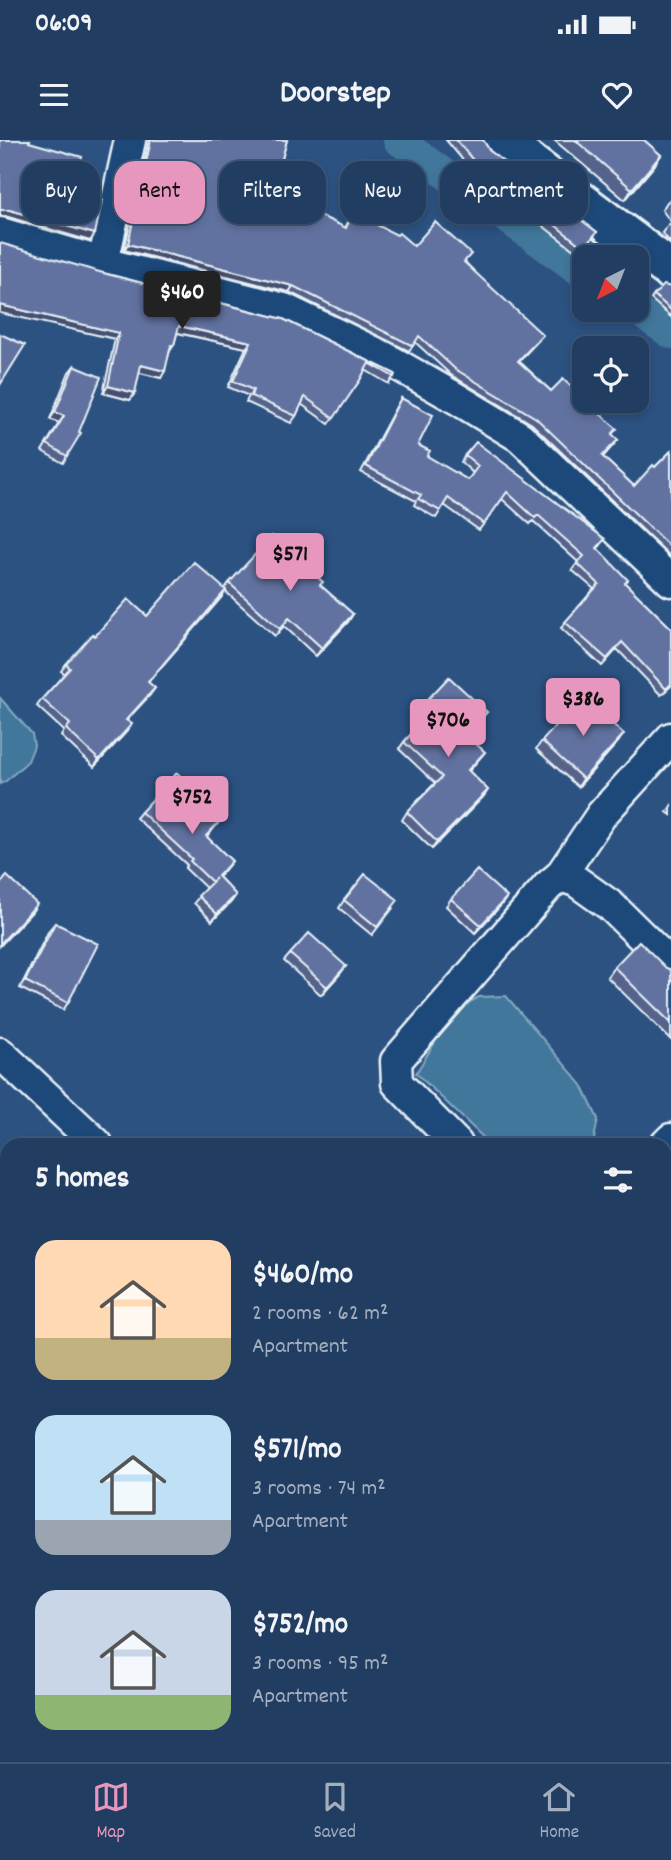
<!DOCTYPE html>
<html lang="en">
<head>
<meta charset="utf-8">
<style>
	body { margin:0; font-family:Dekko,sans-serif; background:#2d496b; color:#f1f3f6; height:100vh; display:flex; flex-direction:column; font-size:26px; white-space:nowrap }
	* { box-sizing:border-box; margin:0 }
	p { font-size:23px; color:#a2aebe }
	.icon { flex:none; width:38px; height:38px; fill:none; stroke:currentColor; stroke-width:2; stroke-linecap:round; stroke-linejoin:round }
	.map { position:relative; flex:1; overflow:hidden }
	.details { position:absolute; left:0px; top:998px; width:672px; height:625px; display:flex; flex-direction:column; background:#213e62; border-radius:21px 21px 0 0; box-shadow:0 4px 10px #0003,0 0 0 2px #3e5777 }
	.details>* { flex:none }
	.hud { position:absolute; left:21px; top:21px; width:630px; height:63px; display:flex; gap:14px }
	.needle { width:46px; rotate:222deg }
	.tools { position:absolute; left:572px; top:105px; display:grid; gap:14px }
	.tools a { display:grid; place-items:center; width:77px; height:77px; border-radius:14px; background:#213e62; box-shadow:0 4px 10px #0003,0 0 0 2px #3e5777; font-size:35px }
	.price { position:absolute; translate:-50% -60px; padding:0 16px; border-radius:7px; background:#e797bd; color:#111; font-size:23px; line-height:46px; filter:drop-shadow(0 2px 4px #0008) }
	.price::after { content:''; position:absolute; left:50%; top:42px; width:21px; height:16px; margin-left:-10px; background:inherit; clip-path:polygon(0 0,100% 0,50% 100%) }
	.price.current { background:#222; color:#fff }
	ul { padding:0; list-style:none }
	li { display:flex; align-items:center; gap:21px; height:175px; padding:0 35px }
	li span { display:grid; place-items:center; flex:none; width:196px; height:140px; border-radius:21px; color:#555 }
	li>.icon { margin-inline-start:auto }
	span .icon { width:84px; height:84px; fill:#fffc; stroke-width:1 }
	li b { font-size:30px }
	h2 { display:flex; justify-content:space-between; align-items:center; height:84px; padding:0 35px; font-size:30px }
	.pill { padding:0 24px; border-radius:21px; background:#213e62; box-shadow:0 4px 10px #0003,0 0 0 2px #3e5777; font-size:24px; line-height:63px }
	.pill.current { background:#e797bd; color:#111 }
	.status { display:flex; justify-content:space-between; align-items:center; height:49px; padding:0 35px; background:#213e62; direction:ltr }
	.status svg { height:19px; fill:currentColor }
	header { display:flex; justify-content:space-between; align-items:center; height:91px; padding:0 35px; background:#213e62; font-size:32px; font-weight:800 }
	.tab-bar { display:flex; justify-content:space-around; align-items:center; height:98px; border-top:2px solid #3e5777; background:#213e62; font-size:19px; color:#a2aebe }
	.tab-bar a { display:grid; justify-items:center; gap:4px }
	.tab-bar .current { color:#e797bd }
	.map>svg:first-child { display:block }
</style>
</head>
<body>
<div class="status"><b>06:09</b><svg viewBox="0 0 49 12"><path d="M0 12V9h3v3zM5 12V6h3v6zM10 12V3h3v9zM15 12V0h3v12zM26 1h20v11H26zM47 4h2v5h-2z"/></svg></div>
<header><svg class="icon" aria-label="menu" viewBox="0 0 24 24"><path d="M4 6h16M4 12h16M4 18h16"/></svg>Doorstep<svg class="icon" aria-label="heart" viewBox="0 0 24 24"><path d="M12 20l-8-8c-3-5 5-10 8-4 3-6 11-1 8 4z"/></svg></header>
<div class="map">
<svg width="671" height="1622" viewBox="0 0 671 1622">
	<rect width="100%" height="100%" fill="#2c5282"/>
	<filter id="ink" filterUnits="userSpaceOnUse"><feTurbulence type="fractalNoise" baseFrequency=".0143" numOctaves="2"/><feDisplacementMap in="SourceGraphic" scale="14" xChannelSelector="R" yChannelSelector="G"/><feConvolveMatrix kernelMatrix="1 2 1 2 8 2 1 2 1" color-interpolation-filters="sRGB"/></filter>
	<g filter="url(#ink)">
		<path fill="#3f779a" stroke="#83a8c0" stroke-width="2" d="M0,558L32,594L34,606L28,621L6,641L0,644Z
			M506,856L582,945L598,979L593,1004H490L416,933L455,870L479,857Z
			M7,1269V1355L0,1348V1275Z"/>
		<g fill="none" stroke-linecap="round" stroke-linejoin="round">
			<path stroke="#3f779a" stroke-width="30" d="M398,0L584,134
				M636,170L671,194"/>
			<defs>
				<path id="street" d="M0,93L103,123L284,169L384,217L454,257L520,297L671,441
					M103,123L130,0
					M560,736L602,674L671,598
					M0,913L97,1004
					M457,1004L397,943L396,921L548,746L560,736L576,741L611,766L671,825
					M665,1005L671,999
					M665,1186L671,1192
					M0,1203L7,1196
					M665,1416L671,1423
					M0,1542L7,1549
					M665,1561L671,1567
					M74,1615L81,1622"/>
				<path id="secondary" d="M499,0L671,130"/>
			</defs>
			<use href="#street" stroke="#e8f1f8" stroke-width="35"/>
			<use href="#secondary" stroke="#e8f1f8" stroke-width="44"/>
			<use href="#street" stroke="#1f4a7a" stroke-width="30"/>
			<use href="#secondary" stroke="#1f4a7a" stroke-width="38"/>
		</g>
		<path fill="#54628a" stroke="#e8f1f8" stroke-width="2" d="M149,0H287L275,45L291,62L345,88L353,73L414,106L465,122L539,200L519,221L551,251L618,300L603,317L634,346L655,327L671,311V417L532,284L451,235L415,202L409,211L289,152L124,110Z
			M446,0H483L490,11L539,50L540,49L597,92L579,114L488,43L487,44L467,25Z
			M554,0H644L661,15L654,26L625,60Z
			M671,59V82L662,70L667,62Z
			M671,83V103L662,93L668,85Z
			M103,133L283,179L395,234L389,244L365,230L360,240L329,284L301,264L296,276L291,283L246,262L249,256L228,247L246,208L177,193L174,205L170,211L161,238L139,232L130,260L103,253L115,199Z
			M671,147V177L651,159L654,155Z
			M74,226L67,316L63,323L42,311L59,283L50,279L69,232Z
			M401,258L418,305L427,316L468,340L473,333L461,322L465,315L601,405L597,409L626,444L671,488V546L661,555L617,509L602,526L561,488L594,449L572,430L578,422L533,381L530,384L502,359L479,390L444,365L436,378L414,365L416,361L361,332L397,265Z
			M229,443L320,445L353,474L348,482L316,516L284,486L275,496L225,451L148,542L155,548L127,580V591L94,627L61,596L64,591L37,566L42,559L65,534L61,531L66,524L147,476L225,448Z
			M429,558L481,579L466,595L485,612L469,631L488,650L483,657L432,709L402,680L407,672L435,643L399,609L404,602L431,572L424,566Z
			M542,601L618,602L578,647L536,609Z
			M196,650L192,656L219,682L207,697L232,721L219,737L236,755L231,762L212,781L194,763L206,748L185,728L187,725L136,678L141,672Z
			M671,666V675L667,672Z
			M451,759L502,764L475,793L446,766Z
			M344,760L393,768L372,795L339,768Z
			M55,783L68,863L63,870L20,848L49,790Z
			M290,814L346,826L321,855L284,821Z
			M614,827L666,828L671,830V900L607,837Z
			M665,1424L671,1430V1494L665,1489Z
			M400,1615L439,1622H395Z"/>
		<path fill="#455070" stroke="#e8f1f8" stroke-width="2" d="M661,15L654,26L625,60L632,49Z
			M0,70H10L95,94L90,101L5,76H0Z
			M128,104L293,146L289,152L124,110Z
			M0,165L119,193L115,199L0,173Z
			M179,186L251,202L246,208L174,192Z
			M141,225L165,231L161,238L136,232Z
			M108,246L135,253L130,260L103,253Z
			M55,272L64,276L59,283L50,279Z
			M226,450L222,457L143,548L148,542Z
			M353,474L348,482L316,516L322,508Z
			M155,548L150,555L121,586L126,580Z
			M487,572L481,579L460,602L465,594Z
			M132,584L127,591L94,627L99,620Z
			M624,594L618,602L578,647L583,639Z
			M488,650L483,657L432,709L437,702Z
			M236,755L231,762L212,781L217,774Z
			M507,757L502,764L475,793L481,785Z
			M37,764L32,772L0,806V804Z
			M346,826L340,834L321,855L327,847Z
			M669,1390H671V1400L665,1399V1391Z
			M7,1460V1464L0,1469L3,1463Z"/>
		<path fill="#6272a0" stroke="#e8f1f8" stroke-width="2" d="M0,0H30L29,2L82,17L72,49L102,60L95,94L10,70H0Z
			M151,0H287L275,45L294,53L291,62L346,88L353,73L397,95L399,93L414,106L435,82L471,114L464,122L543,195L518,221L551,251L563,239L584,259V261H586L617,289L612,294L618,300L602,316L634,346L653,325L655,327L671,311V408L536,278L455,229L419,196L413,206L293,146L128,104Z
			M456,0H483L490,11L535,45L541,53L540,49L597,92L584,108L493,36L492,37L472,19Z
			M575,0H644L661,15L632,49Z
			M0,103L103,133L283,179L395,234L394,237L369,223L360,240L334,278L305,257L296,276L251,256L253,250L233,241L251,202L179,186L174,205H171L165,231L141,225L135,253L108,246L119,193L0,165Z
			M664,145L671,147V170L654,155Z
			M0,194L25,205L0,245Z
			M74,226L101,237L79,292L81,293L67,316L47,304L64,276L55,272Z
			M401,258L433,275L418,305L430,311L427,316L468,340L478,326L465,315L476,302L605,399L597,408L628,440L625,443L671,488V544L666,549L622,502L607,519L565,482L599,444L577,423L584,416L538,375L535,378L507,352L484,384L448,358L440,371L418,359L421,355L366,326Z
			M272,396L323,442L320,445L353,474L322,508L289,478L280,489L229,443Z
			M194,422L226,450L148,542L155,548L126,580L132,584L99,620L66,589L70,584L42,559L70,528L66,524L93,494L95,496L128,459L147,476Z
			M449,537L487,572L465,594L485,612L468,630L488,650L437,702L407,672L442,637L404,602L437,566L429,558Z
			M582,557L624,594L583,639L542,601Z
			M177,633L196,650L191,655L219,682L206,696L232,721L218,736L236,755L217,774L198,756L216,738L212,742L190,721L192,719L141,672Z
			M477,730L507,757L481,785L451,759Z
			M365,734L398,760L377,787L344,760Z
			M7,736L37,764L0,804V744Z
			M55,783L98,804L68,863L25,841Z
			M309,793L346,826L327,847L290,814Z
			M639,801L666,828L671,830V883L614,827Z
			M671,1358V1390L665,1391V1363Z
			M0,1386L7,1394V1460L3,1463L0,1460Z
			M665,1424L671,1430V1479L665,1473Z
			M139,1615H162L167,1622H129Z
			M299,1615H317L324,1622H293Z
			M400,1615H432L439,1622H403L398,1617Z
			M488,1615H498L505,1622H482Z"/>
	</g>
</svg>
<div class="tools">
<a><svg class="needle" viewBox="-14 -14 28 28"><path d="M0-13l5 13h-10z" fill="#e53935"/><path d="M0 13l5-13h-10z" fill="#a2aebe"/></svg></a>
<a><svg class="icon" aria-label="locate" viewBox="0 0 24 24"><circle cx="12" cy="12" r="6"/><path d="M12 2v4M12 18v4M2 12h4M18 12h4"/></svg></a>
</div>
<b class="price current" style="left:182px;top:191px">$460</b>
<b class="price" style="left:290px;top:453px">$571</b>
<b class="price" style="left:583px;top:598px">$386</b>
<b class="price" style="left:448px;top:619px">$706</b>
<b class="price" style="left:192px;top:696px">$752</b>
<div class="hud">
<a class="pill">Buy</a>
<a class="pill current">Rent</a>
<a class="pill">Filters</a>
<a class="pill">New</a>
<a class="pill">Apartment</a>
</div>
<section class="details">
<h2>5 homes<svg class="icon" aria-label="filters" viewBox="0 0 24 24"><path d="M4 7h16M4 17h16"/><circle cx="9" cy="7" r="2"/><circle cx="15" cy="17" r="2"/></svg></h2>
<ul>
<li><span style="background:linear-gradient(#ffd9b3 70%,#c2b280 0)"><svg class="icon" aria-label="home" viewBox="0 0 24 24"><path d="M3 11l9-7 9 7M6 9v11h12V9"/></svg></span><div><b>$460/mo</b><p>2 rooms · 62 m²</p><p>Apartment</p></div></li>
<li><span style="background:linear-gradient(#bfe0f5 75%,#9aa5b1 0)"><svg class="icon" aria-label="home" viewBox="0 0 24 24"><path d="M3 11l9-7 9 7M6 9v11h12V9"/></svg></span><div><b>$571/mo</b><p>3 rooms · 74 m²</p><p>Apartment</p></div></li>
<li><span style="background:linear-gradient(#c9d6e8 75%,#8fb573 0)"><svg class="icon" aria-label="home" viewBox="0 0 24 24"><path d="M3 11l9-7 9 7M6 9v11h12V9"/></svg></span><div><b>$752/mo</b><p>3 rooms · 95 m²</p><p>Apartment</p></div></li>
</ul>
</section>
</div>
<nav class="tab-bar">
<a class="current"><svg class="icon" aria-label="map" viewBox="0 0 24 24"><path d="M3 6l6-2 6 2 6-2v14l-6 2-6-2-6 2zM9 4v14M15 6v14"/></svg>Map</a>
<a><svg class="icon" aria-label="saved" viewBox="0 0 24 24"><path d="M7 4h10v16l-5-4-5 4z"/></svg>Saved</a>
<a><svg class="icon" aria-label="home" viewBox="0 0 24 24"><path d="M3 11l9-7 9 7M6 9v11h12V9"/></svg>Home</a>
</nav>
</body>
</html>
